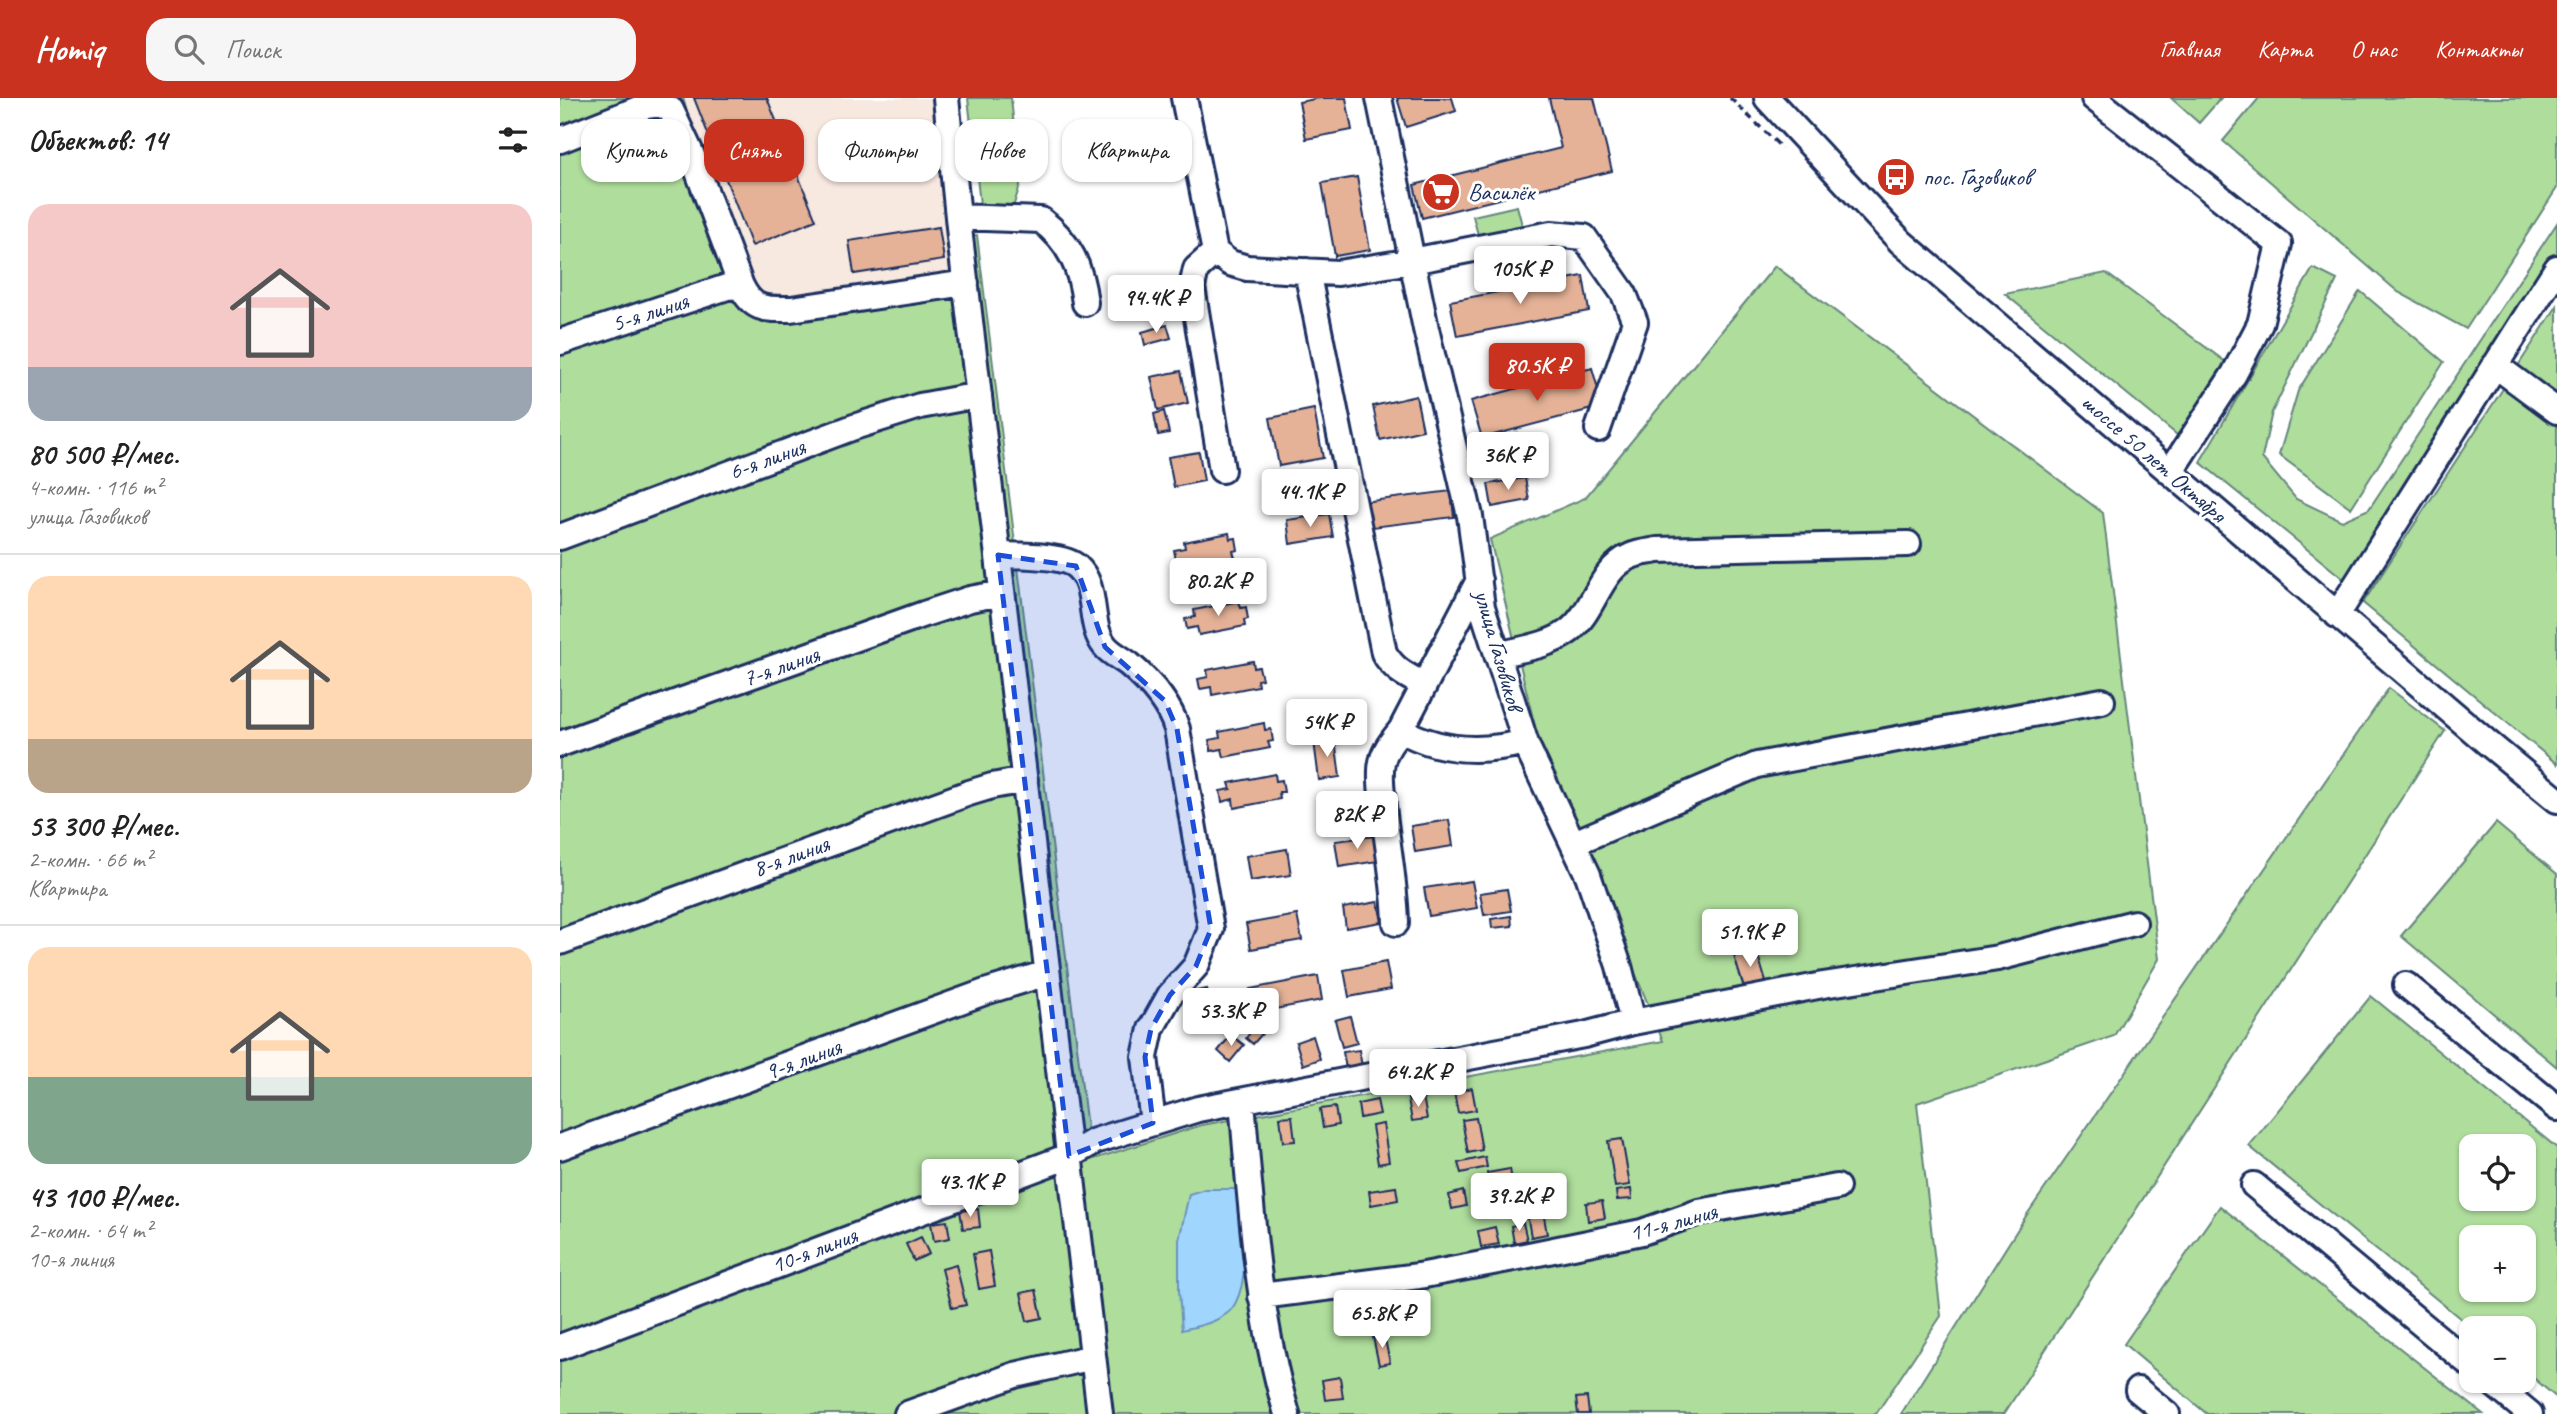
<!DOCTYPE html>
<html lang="ru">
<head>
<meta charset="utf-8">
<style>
	body { margin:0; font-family:Caveat,sans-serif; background:#f6f6f6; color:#222; height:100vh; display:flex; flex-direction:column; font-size:26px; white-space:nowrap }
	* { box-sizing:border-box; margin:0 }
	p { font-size:23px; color:#767676 }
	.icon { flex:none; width:38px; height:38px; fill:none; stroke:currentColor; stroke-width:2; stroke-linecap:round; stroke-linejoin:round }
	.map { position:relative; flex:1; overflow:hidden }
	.sheet { display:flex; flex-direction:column; background:#fff; width:560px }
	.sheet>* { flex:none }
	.banner { position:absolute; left:21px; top:21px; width:665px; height:63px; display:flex; gap:14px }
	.controls { position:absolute; left:1899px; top:1036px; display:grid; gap:14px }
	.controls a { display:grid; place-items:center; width:77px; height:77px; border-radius:14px; background:#fff; box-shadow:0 2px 5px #0004; font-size:35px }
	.price { position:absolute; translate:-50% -60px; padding:0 16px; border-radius:7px; background:#fff; color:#222; font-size:23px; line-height:46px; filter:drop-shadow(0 2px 4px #0008) }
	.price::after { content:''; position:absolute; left:50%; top:42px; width:21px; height:16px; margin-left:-10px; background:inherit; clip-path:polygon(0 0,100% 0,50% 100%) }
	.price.on { background:#c8321e; color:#fff }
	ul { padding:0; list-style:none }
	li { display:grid; align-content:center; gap:14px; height:371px; padding:0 28px }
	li+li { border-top:2px solid #e0e0e0 }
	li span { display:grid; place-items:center; height:217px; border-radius:21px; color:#555 }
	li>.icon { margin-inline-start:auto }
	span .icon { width:126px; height:126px; fill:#fffc; stroke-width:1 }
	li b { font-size:30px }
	h2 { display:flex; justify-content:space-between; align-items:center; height:84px; padding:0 28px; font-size:30px }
	.pill { padding:0 24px; border-radius:21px; background:#fff; box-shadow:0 2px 5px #0004; font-size:24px; line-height:63px }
	.pill.on { background:#c8321e; color:#fff }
	header { display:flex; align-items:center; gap:42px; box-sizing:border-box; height:98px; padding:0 35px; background:#c8321e; color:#fff }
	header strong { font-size:33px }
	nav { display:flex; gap:38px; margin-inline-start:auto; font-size:24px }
	.search { width:490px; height:63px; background:#f6f6f6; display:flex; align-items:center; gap:18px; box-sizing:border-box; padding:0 24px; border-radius:21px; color:#767676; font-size:26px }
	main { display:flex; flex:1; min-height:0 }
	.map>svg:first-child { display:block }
</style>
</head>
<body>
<header>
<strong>Homiq</strong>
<div class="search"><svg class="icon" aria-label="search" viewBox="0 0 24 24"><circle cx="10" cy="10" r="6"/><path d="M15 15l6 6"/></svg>Поиск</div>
<nav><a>Главная</a><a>Карта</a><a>О нас</a><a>Контакты</a></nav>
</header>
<main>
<section class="sheet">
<h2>Объектов: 14<svg class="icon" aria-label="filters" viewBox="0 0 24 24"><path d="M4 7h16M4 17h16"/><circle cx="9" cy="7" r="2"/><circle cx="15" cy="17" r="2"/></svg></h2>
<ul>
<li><span style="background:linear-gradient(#f6c9c9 75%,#9aa5b1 0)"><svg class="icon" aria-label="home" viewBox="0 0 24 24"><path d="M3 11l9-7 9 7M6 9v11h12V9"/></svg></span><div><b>80 500 ₽/мес.</b><p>4-комн. · 116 m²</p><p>улица Газовиков</p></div></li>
<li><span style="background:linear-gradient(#ffd9b3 75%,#b9a48a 0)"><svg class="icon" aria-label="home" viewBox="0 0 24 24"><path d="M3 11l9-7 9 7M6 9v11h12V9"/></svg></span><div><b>53 300 ₽/мес.</b><p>2-комн. · 66 m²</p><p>Квартира</p></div></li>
<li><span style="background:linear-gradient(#ffd9b3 60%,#7fa58c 0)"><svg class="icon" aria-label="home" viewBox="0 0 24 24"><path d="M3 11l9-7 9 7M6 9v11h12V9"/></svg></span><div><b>43 100 ₽/мес.</b><p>2-комн. · 64 m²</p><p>10-я линия</p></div></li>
</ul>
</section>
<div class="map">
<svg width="1997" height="1316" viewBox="0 0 1997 1316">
	<rect width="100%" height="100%" fill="#fff"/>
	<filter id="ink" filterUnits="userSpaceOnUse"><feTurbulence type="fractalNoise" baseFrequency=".0143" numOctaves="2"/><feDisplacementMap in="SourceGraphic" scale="14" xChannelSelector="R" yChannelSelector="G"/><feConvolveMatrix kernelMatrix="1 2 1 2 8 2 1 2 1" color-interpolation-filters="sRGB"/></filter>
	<g filter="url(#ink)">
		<path fill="#f7e8e0" d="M123,0H378L396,179L181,206Z"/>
		<path fill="#afdd9c" stroke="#65867d" stroke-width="2" fill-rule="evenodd" d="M0,0H123L182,206L404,178L400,139L417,137L531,1062L642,1027L1103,943L976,633L930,441L1025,400L1215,168L1543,415L1599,861L1554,938L1357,1005L1381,1218L1316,1316H0Z
			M408,0H451L460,87L450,119L420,106Z
			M1611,0H1661L1639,25Z
			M1699,0H1997V90L1906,231L1838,194L1663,43Z
			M957,108L962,127L918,137L913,118Z
			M1997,125V173L1791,487L1640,364L1753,170L1777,182L1712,314L1702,360L1736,401L1782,423L1809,411Z
			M1546,175L1667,265L1622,341L1445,196Z
			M1800,193L1884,264L1791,410L1719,357L1738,293Z
			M1997,208V666L1803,505Z
			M1829,590L1885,633L1444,1316H1341L1466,1118Z
			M1936,725L1997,776V969L1841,838Z
			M1811,898L1997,1050V1300L1964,1272V1230H1912L1689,1048ZM1911,1048H1964V1101H1911ZM1911,1139H1964V1192H1911Z
			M1660,1108L1923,1316H1647L1564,1246Z"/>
		<path fill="#a0d5fe" stroke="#6b93be" stroke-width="2" d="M645,1091H678C682,1126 692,1174 675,1206C666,1223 639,1228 622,1232L619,1193V1142L629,1096Z"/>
		<path fill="#e5b297" stroke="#1b2f5e" stroke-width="2" d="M134,0H207L256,122L192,148Z
			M760,0H786L792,32L746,41L739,4Z
			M837,0H892L896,13L846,29Z
			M989,0H1034L1052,73L862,120L854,87L1001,50Z
			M797,79L810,152L775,158L762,85Z
			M379,129L384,162L294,176L289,143Z
			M1023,178L1029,213L897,238L890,203Z
			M607,227L611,240L585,247L582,234Z
			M1032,270L1043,308L922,340L911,303Z
			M621,273L628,305L598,312L591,279Z
			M856,298L863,332L820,342L813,308Z
			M754,311L763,360L719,368L710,320Z
			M604,313L609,335L598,337L594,316Z
			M957,335L961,351L940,356L936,340Z
			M639,354L644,383L614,389L608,359Z
			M983,365L985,373L962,377L961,368Z
			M965,380L969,402L932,409L928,386Z
			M891,393L894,419L805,430L802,404Z
			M769,416L773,439L730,446L727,422Z
			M669,435L670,441L676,440L678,452L673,453L675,460L629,468L627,460L616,462L614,452L625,450L624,444Z
			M679,503L681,510L686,509L688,521L684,522L685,528L639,537L637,529L627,531L625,521L635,519L634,512Z
			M693,563L694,570L699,569L702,581L697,582L698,588L652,597L651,589L640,591L638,581L648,579L647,572Z
			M704,625L705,632L711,631L713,643L708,644L710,650L664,659L662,651L651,653L649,642L660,640L659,634Z
			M775,641L780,679L759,682L754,643Z
			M715,676L716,683L722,682L724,694H719L720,701L674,710L673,701L662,704L660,693L671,691L669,685Z
			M889,722L893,748L855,754L851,728Z
			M815,738L818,763L779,769L775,743Z
			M727,751L731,777L690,783L686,758Z
			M912,783L917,810L869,818L864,790Z
			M947,791L951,813L924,817L920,795Z
			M818,804L822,824L786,830L783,810Z
			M737,817L742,842L691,851L686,826Z
			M951,818L952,828L932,830L931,821Z
			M1196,851L1206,884L1184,890L1174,858Z
			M826,864L831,891L789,899L784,872Z
			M758,878L762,902L694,915L690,891Z
			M647,891L653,928L637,930L631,894Z
			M790,918L797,945L782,949L775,922Z
			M694,930L702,936L693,946L686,940Z
			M671,937L684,947L670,964L658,953Z
			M753,938L760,961L743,967L736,944Z
			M799,952L802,968L786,971L783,954Z
			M912,990L916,1012L898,1015L894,994Z
			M863,998L867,1021L852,1023L848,1001Z
			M817,1002L820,1016L800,1020L798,1006Z
			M775,1009L778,1027L763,1030L760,1011Z
			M732,1018L735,1043L723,1044L720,1019Z
			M916,1020L922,1052L908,1055L902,1022Z
			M823,1026L829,1064L818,1066L812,1028Z
			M1062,1041L1070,1087L1055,1089L1048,1043Z
			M925,1059L927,1069L901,1075L898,1065Z
			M950,1071L952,1083L929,1087L927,1075Z
			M836,1089L838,1102L811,1107L809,1093Z
			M1071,1091L1072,1101L1057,1102L1056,1093Z
			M903,1093L906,1108L892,1111L889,1097Z
			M1042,1103L1045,1120L1028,1123L1026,1105Z
			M418,1111L420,1129L403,1131L400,1113Z
			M983,1113L987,1136L971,1139L967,1116Z
			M387,1123L390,1140L374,1143L371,1125Z
			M963,1125L967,1142L954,1145L951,1128Z
			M935,1129L939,1146L921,1149L918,1133Z
			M361,1139L369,1156L354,1163L346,1146Z
			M429,1153L435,1188L419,1191L413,1156Z
			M396,1167L406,1207L392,1210L382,1171Z
			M476,1192L482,1220L467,1223L461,1195Z
			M824,1237L830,1265L819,1267L813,1239Z
			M780,1279L783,1300L765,1302L762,1282Z
			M1027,1299L1029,1316H1018L1016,1300Z"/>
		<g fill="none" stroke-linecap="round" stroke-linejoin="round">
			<defs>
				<path id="minor" d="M386,0L400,139L540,1316
					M624,0L655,154L670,165L687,170L778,175L852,163L991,136L1024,139L1064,196L1075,224L1038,331
					M819,0L866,231L910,418L922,509L967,649L1028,777L1059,868L1073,924
					M1207,0L1341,144L1929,646L1997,702
					M1534,0L1719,146L1700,226L1674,276L1610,374
					M0,42L86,8L100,6L111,12L131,55L181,188C193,213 206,211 231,211L406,185
					M398,119L481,122C510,144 521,170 525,205
					M655,154L636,171L632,189L662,372
					M747,173L824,555C835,573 846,577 864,587
					M0,244L167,189L181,188
					M1935,267L1997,313
					M0,439L294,329L360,308L419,297
					M438,457C457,458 503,456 517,469C539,489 527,526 545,548C551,556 563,561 570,567C591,585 609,605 617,631L651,831L636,868L610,897L591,931L585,959L593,1025
					M1777,517L1997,170
					M937,557C961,551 989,548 1009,533C1035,513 1039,471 1071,458C1079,454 1089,454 1097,452L1348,446
					M841,632C880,654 923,655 965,644
					M0,646L364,516L410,501L442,495
					M1014,745L1197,667L1542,603
					M836,825C835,785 827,746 823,707C822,694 819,677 822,664C825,651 833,642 841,632L919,482
					M0,844L409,695L432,688L465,682
					M1846,887L1997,1010
					M682,1003C691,1108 697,1214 727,1316
					M0,1049L425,894L487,875
					M1694,1087L1911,1267
					M701,1198L859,1178L959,1159L1082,1134L1139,1114L1277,1089
					M0,1249L509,1058L535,1043L638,1011L1024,937L1073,924L1263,887L1438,860L1574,825
					M1930,1283L1970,1316
					M1578,1292L1607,1316
					M347,1316L455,1277L533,1259"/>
			</defs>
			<use href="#minor" stroke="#1b2f5e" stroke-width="30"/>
			<path stroke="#1b2f5e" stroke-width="3.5" stroke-dasharray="7 5" stroke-linecap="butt" d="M1170,0L1222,50"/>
			<use href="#minor" stroke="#fff" stroke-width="24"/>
		</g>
	</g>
	<path fill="#1d4ed8" fill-opacity="0.2" stroke="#1d4ed8" stroke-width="5" stroke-dasharray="14 9" stroke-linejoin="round" d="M438,457L516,468L545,549L605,603L617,631L651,831L636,868L610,897L591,931L585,959L593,1025L509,1058Z"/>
	<defs>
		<symbol id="bus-disc" viewBox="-11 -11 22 22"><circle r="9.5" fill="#c8321e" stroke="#fff"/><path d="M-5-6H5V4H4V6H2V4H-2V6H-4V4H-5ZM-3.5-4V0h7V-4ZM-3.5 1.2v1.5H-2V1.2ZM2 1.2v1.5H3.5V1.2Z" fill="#fff"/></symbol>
		<symbol id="supermarket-disc" viewBox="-11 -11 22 22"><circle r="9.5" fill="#c8321e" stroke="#fff"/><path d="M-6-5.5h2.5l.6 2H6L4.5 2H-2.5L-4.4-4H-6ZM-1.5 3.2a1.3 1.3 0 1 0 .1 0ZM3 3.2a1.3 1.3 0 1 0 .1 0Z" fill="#fff"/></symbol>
	</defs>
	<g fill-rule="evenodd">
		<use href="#bus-disc" x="1314" y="57" width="44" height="44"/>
		<use href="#supermarket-disc" x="859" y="72" width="44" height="44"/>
	</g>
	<g text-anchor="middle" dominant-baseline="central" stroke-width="6" stroke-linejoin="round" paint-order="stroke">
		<g font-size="24" fill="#1b2f5e" stroke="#fff" text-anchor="start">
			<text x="1363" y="79">пос. Газовиков</text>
			<text x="908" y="94">Василёк</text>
		</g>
		<g font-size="24" fill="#1b2f5e" stroke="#fff">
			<text transform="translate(90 214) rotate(-18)">5-я линия</text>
			<text transform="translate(1594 360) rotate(41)">шоссе 50 лет Октября</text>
			<text transform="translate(207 361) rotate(-20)">6-я линия</text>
			<text transform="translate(939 552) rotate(74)">улица Газовиков</text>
			<text transform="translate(221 568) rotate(-19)">7-я линия</text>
			<text transform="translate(231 758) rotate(-20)">8-я линия</text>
			<text transform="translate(243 961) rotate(-20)">9-я линия</text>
			<text transform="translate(1113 1124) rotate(-15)">11-я линия</text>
			<text transform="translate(254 1152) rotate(-21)">10-я линия</text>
		</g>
	</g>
</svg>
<div class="controls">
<a><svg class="icon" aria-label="locate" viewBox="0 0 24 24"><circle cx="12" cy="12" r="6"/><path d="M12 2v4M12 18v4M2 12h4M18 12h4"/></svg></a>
<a>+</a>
<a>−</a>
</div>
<b class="price" style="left:960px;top:208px">105K ₽</b>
<b class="price" style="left:596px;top:237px">94.4K ₽</b>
<b class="price on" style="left:977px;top:305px">80.5K ₽</b>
<b class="price" style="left:948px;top:394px">36K ₽</b>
<b class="price" style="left:750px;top:431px">44.1K ₽</b>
<b class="price" style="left:658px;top:520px">80.2K ₽</b>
<b class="price" style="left:767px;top:661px">54K ₽</b>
<b class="price" style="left:797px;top:753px">82K ₽</b>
<b class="price" style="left:1190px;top:871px">51.9K ₽</b>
<b class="price" style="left:671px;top:950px">53.3K ₽</b>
<b class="price" style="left:858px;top:1011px">64.2K ₽</b>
<b class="price" style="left:410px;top:1121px">43.1K ₽</b>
<b class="price" style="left:959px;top:1135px">39.2K ₽</b>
<b class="price" style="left:822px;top:1252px">65.8K ₽</b>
<div class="banner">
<a class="pill">Купить</a>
<a class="pill on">Снять</a>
<a class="pill">Фильтры</a>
<a class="pill">Новое</a>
<a class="pill">Квартира</a>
</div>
</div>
</main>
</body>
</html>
